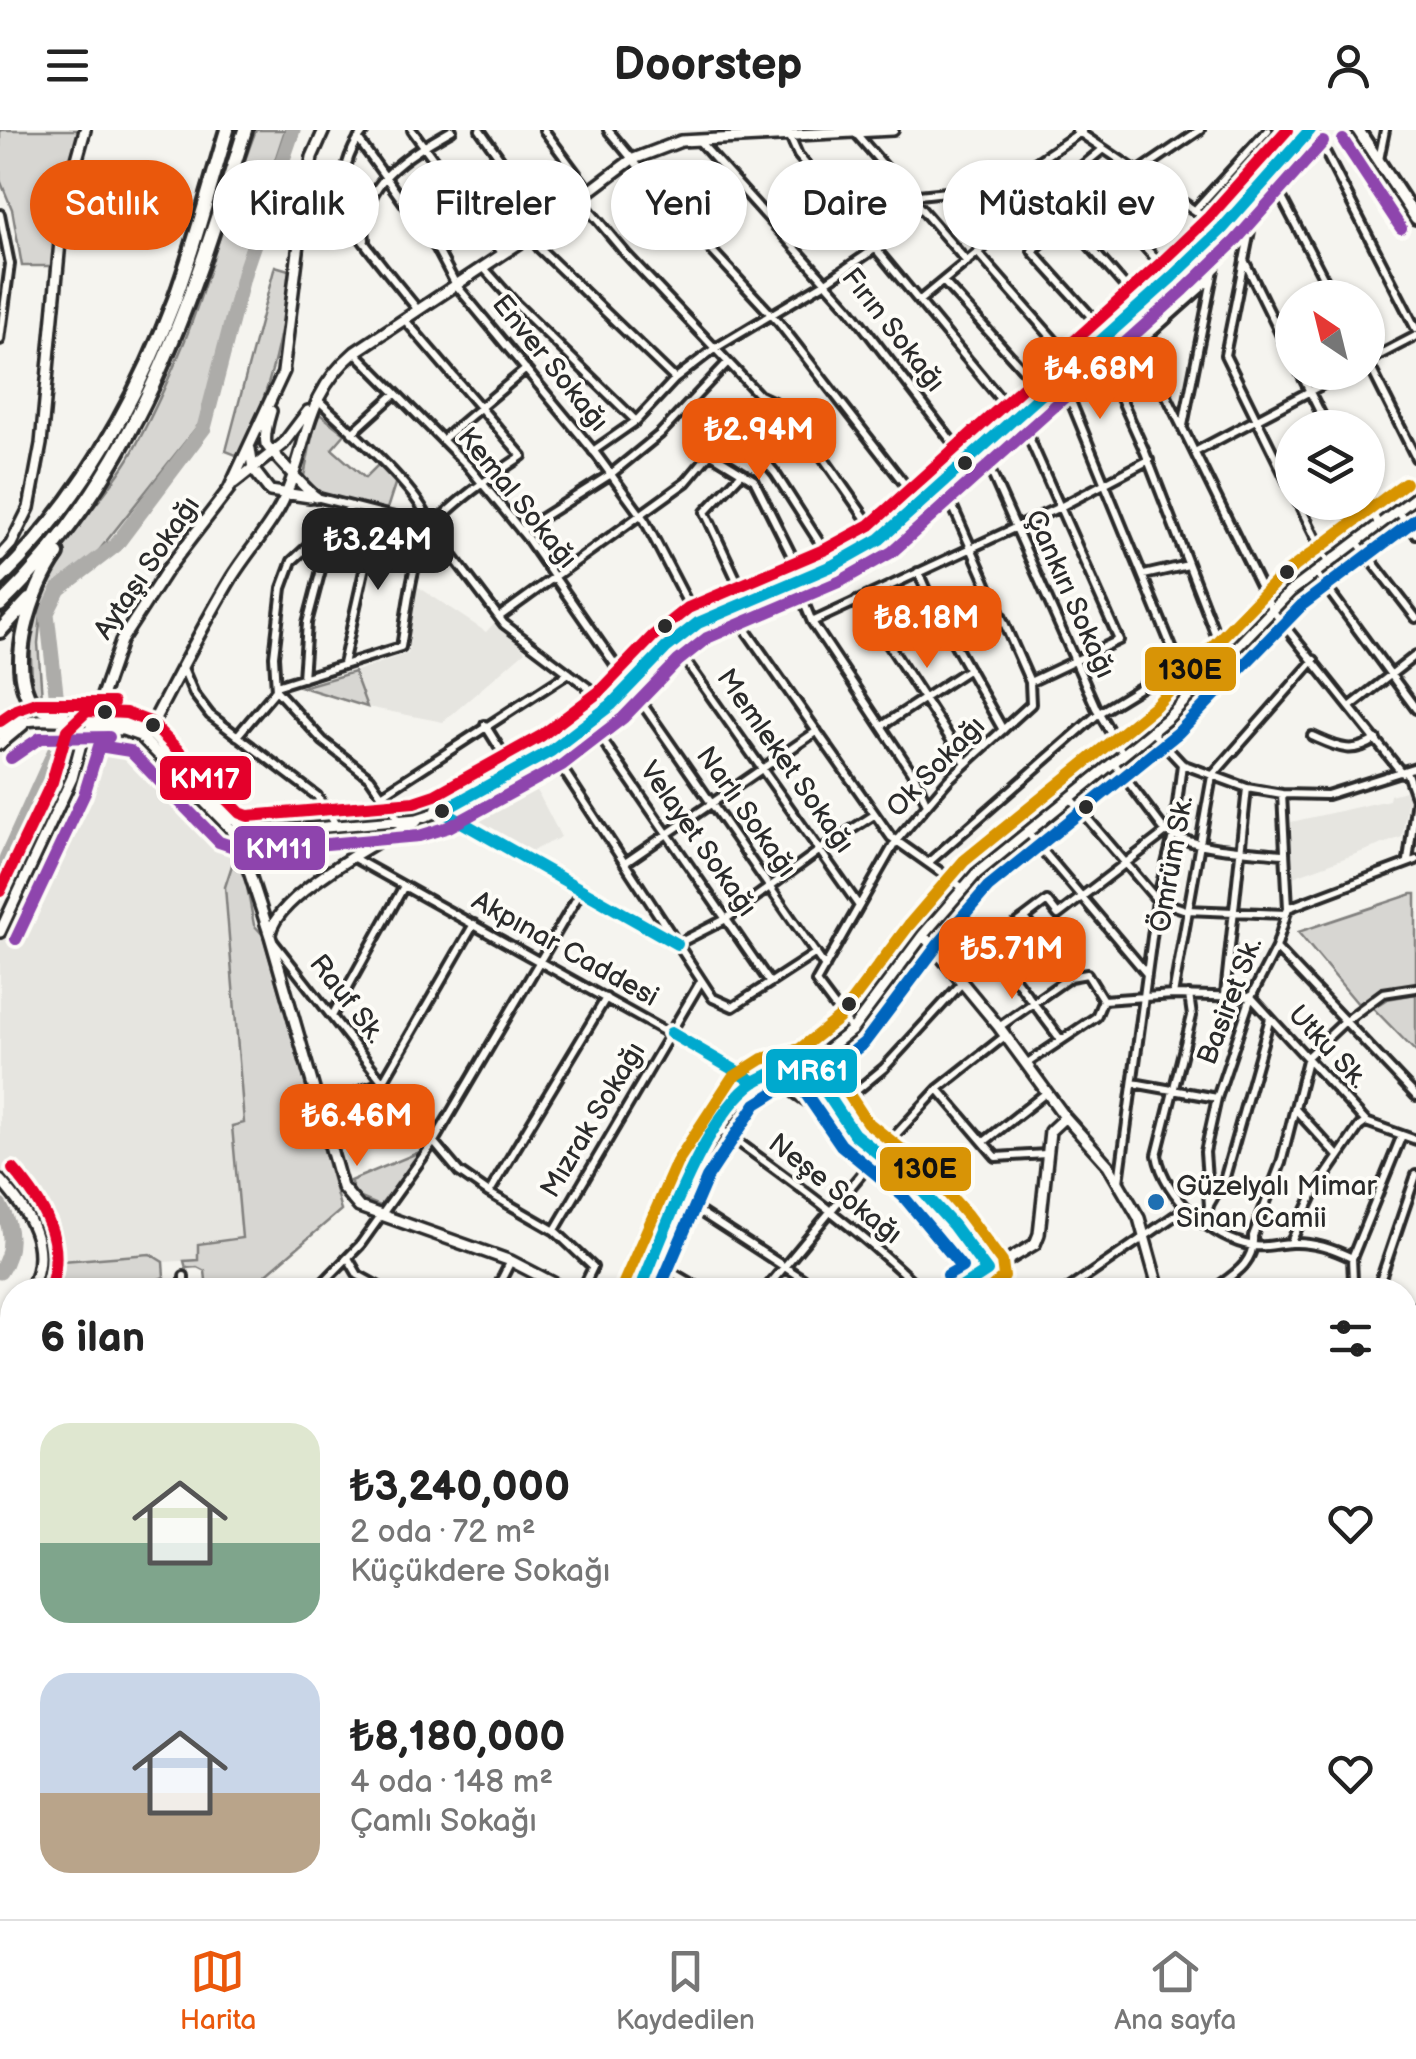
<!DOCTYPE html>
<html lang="tr">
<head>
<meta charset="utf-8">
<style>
	body { margin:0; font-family:"Balsamiq Sans",sans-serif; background:#f2f2f2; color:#222; height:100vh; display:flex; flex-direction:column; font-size:38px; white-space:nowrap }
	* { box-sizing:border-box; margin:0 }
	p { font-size:32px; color:#767676 }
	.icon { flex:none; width:55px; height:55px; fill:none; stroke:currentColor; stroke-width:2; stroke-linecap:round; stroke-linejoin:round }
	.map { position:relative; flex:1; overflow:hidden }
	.sheet { position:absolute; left:0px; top:1148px; width:1418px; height:642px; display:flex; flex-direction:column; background:#fff; border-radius:40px 40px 0 0; box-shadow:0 2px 8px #0004 }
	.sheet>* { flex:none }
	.top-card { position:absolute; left:30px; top:30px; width:1358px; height:90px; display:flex; gap:20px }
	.needle { width:65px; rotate:325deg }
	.tools { position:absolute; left:1275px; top:150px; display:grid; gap:20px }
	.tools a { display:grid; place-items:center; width:110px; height:110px; border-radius:50%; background:#fff; box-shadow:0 2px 8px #0004; font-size:50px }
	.price { position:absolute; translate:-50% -85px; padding:0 22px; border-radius:20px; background:#ea580c; color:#fff; font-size:32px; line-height:65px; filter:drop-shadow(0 2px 5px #0008) }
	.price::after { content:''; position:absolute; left:50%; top:60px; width:30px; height:22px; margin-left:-15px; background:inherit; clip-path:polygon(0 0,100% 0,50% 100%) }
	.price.selected { background:#222; color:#fff }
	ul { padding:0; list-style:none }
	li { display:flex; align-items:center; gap:30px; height:250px; padding:0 40px }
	li span { display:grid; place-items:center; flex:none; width:280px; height:200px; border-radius:30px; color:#555 }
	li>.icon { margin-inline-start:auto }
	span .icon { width:120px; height:120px; fill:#fffc; stroke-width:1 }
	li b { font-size:42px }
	h2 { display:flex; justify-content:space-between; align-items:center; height:120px; padding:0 40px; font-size:42px }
	.chip { padding:0 35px; border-radius:45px; background:#fff; box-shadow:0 2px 8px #0004; font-size:35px; line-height:90px }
	.chip.selected { background:#ea580c; color:#fff }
	header { display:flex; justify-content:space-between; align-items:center; height:130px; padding:0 40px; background:#fff; font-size:45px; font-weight:600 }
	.dock { display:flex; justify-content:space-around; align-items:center; height:140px; border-top:2px solid #e0e0e0; background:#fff; font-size:28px; color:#767676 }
	.dock a { display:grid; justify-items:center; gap:5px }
	.dock .selected { color:#ea580c }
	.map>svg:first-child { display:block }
</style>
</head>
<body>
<header><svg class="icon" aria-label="menu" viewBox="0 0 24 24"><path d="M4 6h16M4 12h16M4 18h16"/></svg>Doorstep<svg class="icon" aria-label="person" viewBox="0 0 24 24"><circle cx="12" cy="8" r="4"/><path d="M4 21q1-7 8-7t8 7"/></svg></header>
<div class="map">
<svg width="1416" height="1789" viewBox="0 0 1416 1789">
	<rect width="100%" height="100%" fill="#f5f4ef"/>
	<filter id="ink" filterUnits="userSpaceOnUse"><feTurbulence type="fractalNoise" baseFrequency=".01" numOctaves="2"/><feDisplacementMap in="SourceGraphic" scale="20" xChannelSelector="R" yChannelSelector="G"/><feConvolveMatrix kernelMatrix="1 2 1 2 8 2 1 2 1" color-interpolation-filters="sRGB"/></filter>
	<g filter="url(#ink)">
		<path fill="#e6e5e0" d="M417,456L486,502L497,490L525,521L443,592L367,577L354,542L408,523Z
			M96,604L132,609L213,691L234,729L225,757L244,994L232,997L242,1108L198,1114L199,1130L163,1132L150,1124L50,1132L48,1107L31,1078L0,1044V811L37,739L64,701L60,696L91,608Z
			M530,647L561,707L526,724L465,688L461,681Z
			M1409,660L1402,707L1293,747L1291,692L1389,670L1390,665Z
			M1405,1349L1411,1403H1416V1472L1405,1473Z
			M0,1542L12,1546V1741L0,1736Z
			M1416,1661V1789H1389L1381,1784L1376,1789H1261L1266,1778H1405V1665Z"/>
		<path fill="#d7d6d2" stroke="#81807e" stroke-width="2.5" d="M0,0H79L57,80L53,136H22L12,79L0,50Z
			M256,0H285L244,125L200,293L97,423L56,455L41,484L38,513L42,568L33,560C31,532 28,504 35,476C50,420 100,376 129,328C150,291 169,249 185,210C212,141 229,69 256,0Z
			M275,136L292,141C280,212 271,260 241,327L226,321Z
			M317,282L345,304L332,319L365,348L379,334L396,351L387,379L313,362L303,351Z
			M354,542L367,577L302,557Z
			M234,729L243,735L254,795L263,805L341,1080L255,1154L198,1160L206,1150L205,1141L197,1137L186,1138L184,1131L198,1130V1114L242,1108L232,996L244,993L225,757Z
			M1412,764H1416V853L1382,860L1358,874L1298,802Z
			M1416,864V922L1373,878L1387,869Z
			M422,1021L380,1076L356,1066L350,1051Z
			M150,1124L163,1132L164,1147L152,1152L150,1160H38L50,1132Z
			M12,1197V1283L0,1278V1215Z
			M1416,1527V1606L1405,1610V1529Z"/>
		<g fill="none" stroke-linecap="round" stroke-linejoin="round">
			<path stroke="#adaca9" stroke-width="15" d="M0,742L61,607L47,483L59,459L116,415L204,298L245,140L293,0
				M0,1076C13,1098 14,1120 0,1142"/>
			<defs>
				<path id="minor" d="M365,0C348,20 338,53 344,80C349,98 403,161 418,180
					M412,0L502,123
					M480,0L546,94
					M544,0L589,61
					M608,0L677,83L779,193L920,374
					M787,0L798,25L1016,288
					M853,0L967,132
					M1076,0L1222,99L1183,296
					M1314,0L1416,199
					M358,9L437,119L456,155L596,324L645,391L698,493
					M699,11L849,178L967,331
					M1379,30L1385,0
					M1076,41L1172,147
					M1138,42L1200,0
					M1270,45L1334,168
					M1258,61L1225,225L1292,361
					M909,66L947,62L1035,33L1082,1
					M1046,66L1141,175
					M579,68L626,124L759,265L789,279L880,409
					M1195,80L1268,0
					M0,84L10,134L0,210
					M1068,91L1032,121L1107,204
					M530,106L540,119L675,249
					M365,110C358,53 408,25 452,0
					M977,122L1075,234
					M1244,130L1292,228
					M483,137L514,172L636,291
					M943,151L1044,263
					M920,170L1103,19
					M1128,187L1272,480L1402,643
					M1142,211L1208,152
					M1097,215L1145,322L1225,529
					M355,222L468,336L528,409L825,837
					M1368,231L1416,206
					M1368,232L1416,328
					M1300,242L1328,298
					M1061,247L1191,564
					M317,269C343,294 425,364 430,396L504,494L611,575
					M791,282L754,318L775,343L834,435
					M1019,285L1119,510L1030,552
					M352,303L395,264
					M442,310L526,239
					M981,319L1096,578L1124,625
					M593,321L636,291L675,249L714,219L826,152L876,118
					M1195,322L1346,242
					M710,323L754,350L803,448
					M742,343L705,382L747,472
					M316,367L430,396
					M1298,372L1328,433
					M1367,372L1379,395
					M352,376L292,431L282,458L274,526L276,560L323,611L370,648L399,690
					M1398,382L1416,404
					M521,401L611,344L660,304L727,233
					M1358,413L1416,488
					M918,442L933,476L1003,600
					M1316,443L1416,579
					M1144,445L1188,435
					M795,451L812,492L915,647L926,672
					M856,471L889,515L966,633
					M731,479L891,707L963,758
					M499,487L686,352L759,265
					M812,492L1062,376L1149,330
					M673,513L859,776
					M343,534L377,383
					M183,538L194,564L210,585L317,666L336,695
					M303,548L307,493L332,398
					M276,556L401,517C407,485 411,427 430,401C449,374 494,345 522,326L404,189
					M1351,576L1416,525
					M590,592L770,853
					M485,595L515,643
					M882,596L969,539
					M1152,602L1182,634L1247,658L1282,664L1327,665L1416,637
					M237,606L276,560
					M1312,606C1337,617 1352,626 1376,609
					M551,621L713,868L733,877L816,823
					M1114,633L1166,702C1199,720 1246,720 1283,724
					M1406,641L1416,669L1408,731
					M383,664L569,543
					M1070,668L1157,770L1186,780L1286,784
					M443,681L676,813
					M1027,702L1147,844
					M352,727L755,952
					M929,732L1099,583L1179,534
					M625,733L817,601
					M1288,778L1416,730
					M1025,788L1070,847
					M272,810L383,952L459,1042L489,1063L555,1101L593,1137L582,1160
					M677,814L726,789L820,720L874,685
					M989,814L1061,910
					M1276,818L1416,966
					M953,842L1047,771L1058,785L1166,702
					M1225,864L1247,658
					M1173,865L1212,646L1314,530
					M1189,865L1192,886L1157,1025C1164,1066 1212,1110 1254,1116C1266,1118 1280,1113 1292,1113C1312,1112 1334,1119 1352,1128
					M1103,870L1173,865L1251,867L1366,992L1416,1010
					M332,886L404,756
					M999,897L1070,847L1087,844L1103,870
					M852,900L816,852L896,711L949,649L1031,574L1030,552L943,354
					M1026,934L1096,887L1103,870
					M1133,953L1217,968
					M938,959L996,1027L1046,1024
					M838,976L884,938L962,853
					M318,977L383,952L474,794
					M1295,979L1338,1026
					M719,998C789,1049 859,1099 921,1160
					M984,1012L1047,962
					M1119,1052L1157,770L1173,706L1182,634
					M489,1063L606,868
					M680,1069L820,1160
					M1209,1075L1225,1047L1270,888
					M1202,1093L1209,1076L1205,1022L1217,968L1251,867L1276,818L1288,778L1282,664
					M555,1100L701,851
					M1291,1112L1315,1061L1359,997L1366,992
					M348,1128L358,1145L385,1160
					M653,1131L702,1160
					M988,1142L997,1160
					M184,1146V1160
					M316,1160L360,1115L433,1013L581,761
					M496,1160L511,1131
					M765,1160L878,1024L938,959L1005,906
					M1067,1160L1186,1078
					M1213,1160C1233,1145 1255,1134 1253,1106L1281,1033L1308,926L1344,892L1383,863L1416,858
					M1339,1160L1353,1150
					M1361,1160L1353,1150L1352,1128L1402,1005
					M1377,1160L1416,1045
					M1405,1175L1416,1180
					M1405,1270H1416
					M1405,1312L1416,1314
					M0,1598L12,1604
					M0,1644L12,1615
					M0,1744L12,1748
					M121,1778L168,1789
					M768,1778L771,1789
					M801,1778L803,1789
					M904,1778L906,1789
					M970,1778L972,1789
					M1230,1778L1242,1789
					M36,1789L37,1778
					M72,1789L75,1778
					M204,1789L206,1778
					M270,1789L272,1778
					M315,1789L317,1778
					M371,1789L373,1778
					M427,1789L429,1778
					M484,1789L486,1778
					M541,1789L544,1778
					M643,1789L645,1778"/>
				<path id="tertiary" d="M283,242L302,89L312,27L324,0
					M271,281C268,291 264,303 266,314C267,317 310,364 316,367
					M250,319L253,339L270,361L310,367
					M234,353L283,314L308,281
					M0,426L11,414L29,378L41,314L63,80L85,0
					M108,597L99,591L97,580L121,511L167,440L229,359L284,241
					M0,604C25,585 45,590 74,591C96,592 115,587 136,595C148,599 157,610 166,620C192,647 221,690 259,702
					M83,607L91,598L123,600L140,606L230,698L246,704L417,689L442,681L551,621L611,575L666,518L698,493L834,435L880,409L1172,147L1222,99L1310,0
					M144,609C173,555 200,500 232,447C248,421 270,398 283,371C310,314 302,267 355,222L530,106L631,30L681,11L893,0
					M0,614L23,595
					M230,698L245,729L270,806L342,1057L359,1077L511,1131L567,1160
					M0,802L72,648L84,602
					M270,804C276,766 382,708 417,691
					M923,805L999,897L1065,987L1108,1035L1139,1088L1159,1160
					M808,935L853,1002
					M770,945C819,979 868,1012 913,1051C942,1076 964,1110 987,1141
					M0,1050C28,1081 53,1117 30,1160
					M640,1160L692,1040L744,961L770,945L808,935L852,900L923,805L976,744L1167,589L1290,462L1416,367
					M958,1160L1035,1114L1039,1104L1050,1001L1065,987
					M0,1203L12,1186
					M0,1410L12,1446
					M0,1497L12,1487
					M697,1778L702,1789
					M601,1789L604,1778
					M1096,1789L1110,1778"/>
				<path id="secondary" d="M1358,0L1416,88
					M1405,1478L1416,1477"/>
				<path id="trunk" d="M1405,1493L1416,1492
					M0,1500L12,1503
					M0,1514L12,1518
					M1405,1514L1416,1513
					M1405,1524L1416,1523
					M0,1554L12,1547
					M1404,1789L1416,1773"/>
				<path id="motorway" d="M57,424C32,458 5,537 33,575L72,591
					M0,449C79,372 136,272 175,169C195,114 210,56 227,0
					M0,475C137,342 190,176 245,0
					M0,501L29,470"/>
			</defs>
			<use href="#minor" stroke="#2b2b2b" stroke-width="14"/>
			<use href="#tertiary" stroke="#2b2b2b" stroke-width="16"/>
			<use href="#secondary" stroke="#2b2b2b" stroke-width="18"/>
			<use href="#trunk" stroke="#2b2b2b" stroke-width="19"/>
			<use href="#motorway" stroke="#2b2b2b" stroke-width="20"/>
			<use href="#minor" stroke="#fdfcf7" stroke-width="6"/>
			<use href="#tertiary" stroke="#fdfcf7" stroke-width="9"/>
			<use href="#secondary" stroke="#fdfcf7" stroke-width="10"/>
			<use href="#trunk" stroke="#fdfcf7" stroke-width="11"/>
			<use href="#motorway" stroke="#fdfcf7" stroke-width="12"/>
			<defs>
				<path id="bus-1" d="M442,681L551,621L611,575L666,518L698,493L834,435L880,409L1172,147L1222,99L1310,0
					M442,681L677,814
					M671,903L755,952
					M640,1160C664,1104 705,984 756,951C771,941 792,941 808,935L854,1004L915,1053L953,1095L987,1141L958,1160"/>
				<path id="bus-2" d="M1343,10L1401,98
					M11,628L40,608L109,607
					M16,809L84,665L99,616L130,621L219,712L246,721L419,706L449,697L562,635L623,588L678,531L707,508L841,451L892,422L1184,160L1235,111L1323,12"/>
				<path id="bus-3" d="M0,591L16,580L36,573H113
					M0,761L52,652L67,600L87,581L126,583L150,592L240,683L248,686L414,672L435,665L541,606L599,562L653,506L688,478L826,419L870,395L1160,134L1209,87L1287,0
					M13,1039C43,1073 68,1113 49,1160"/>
				<path id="bus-4" d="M793,945L841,1015L903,1066L962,1137L948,1145
					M659,1160L707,1048L756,974L777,961L817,950L864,913L937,816L988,757L1178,603L1302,475L1416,389"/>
				<path id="bus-5" d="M823,925L867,992L927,1040L967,1085L1002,1132L1004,1147L990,1160
					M624,1153L677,1032L732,948L762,929L800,919L839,888L909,795L964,731L1155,576L1278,449L1405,353"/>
			</defs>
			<use href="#bus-1" stroke="#fdfcf7" stroke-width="20"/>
			<use href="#bus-2" stroke="#fdfcf7" stroke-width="20"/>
			<use href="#bus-3" stroke="#fdfcf7" stroke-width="20"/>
			<use href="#bus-4" stroke="#fdfcf7" stroke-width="20"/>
			<use href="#bus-5" stroke="#fdfcf7" stroke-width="20"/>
			<use href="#bus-1" stroke="#00a9ce" stroke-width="12"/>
			<use href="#bus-2" stroke="#8e44ad" stroke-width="12"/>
			<use href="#bus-3" stroke="#e4002b" stroke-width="12"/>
			<use href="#bus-4" stroke="#0065bd" stroke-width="12"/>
			<use href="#bus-5" stroke="#d89406" stroke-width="12"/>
		</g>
	</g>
	<g fill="#2b2b2b" stroke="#fdfcf7" stroke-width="4">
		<circle cx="965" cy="333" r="9"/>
		<circle cx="1287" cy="442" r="9"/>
		<circle cx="665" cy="496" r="9"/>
		<circle cx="105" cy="582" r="9"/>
		<circle cx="153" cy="595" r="9"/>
		<circle cx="1086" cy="677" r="9"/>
		<circle cx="442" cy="681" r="9"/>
		<circle cx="849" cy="874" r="9"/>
	</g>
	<circle fill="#1f6fb2" stroke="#fdfcf7" stroke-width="4" cx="1156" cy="1072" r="10"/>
	<g text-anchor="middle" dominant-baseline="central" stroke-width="8" stroke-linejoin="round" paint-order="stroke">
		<g font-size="28" fill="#2b2b2b" stroke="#fdfcf7">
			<text transform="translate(893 200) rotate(52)">Fırın Sokağı</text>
			<text transform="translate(550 233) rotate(51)">Enver Sokağı</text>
			<text transform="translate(517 368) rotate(51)">Kemal Sokağı</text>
			<text transform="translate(147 438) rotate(-56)">Aytaşı Sokağı</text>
			<text transform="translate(1070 464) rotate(66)">Çankırı Sokağı</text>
			<text transform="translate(785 631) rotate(55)">Memleket Sokağı</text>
			<text transform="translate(936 637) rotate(-46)">Ok Sokağı</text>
			<text transform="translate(746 682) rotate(55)">Narlı Sokağı</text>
			<text transform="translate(698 709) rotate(55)">Velayet Sokağı</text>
			<text transform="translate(1172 734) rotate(-80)">Ömrüm Sk.</text>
			<text transform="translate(565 819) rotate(29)">Akpınar Caddesi</text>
			<text transform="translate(347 869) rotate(52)">Rauf Sk.</text>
			<text transform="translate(1230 871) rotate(-69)">Basiret Sk.</text>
			<text transform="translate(1328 917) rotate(47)">Utku Sk.</text>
			<text transform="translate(593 990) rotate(-59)">Mızrak Sokağı</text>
			<text transform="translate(835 1059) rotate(38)">Neşe Sokağı</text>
		</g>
		<g font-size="28" fill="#2b2b2b" stroke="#fdfcf7" text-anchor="start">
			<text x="1176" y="1056">Güzelyalı Mimar<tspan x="1176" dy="32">Sinan Camii</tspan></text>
		</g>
	</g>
	<g stroke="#fdfcf7" stroke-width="4">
		<rect x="1143" y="515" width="95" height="48" rx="10" fill="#d89406"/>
		<rect x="158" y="624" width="95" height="48" rx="10" fill="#e4002b"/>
		<rect x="232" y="694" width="95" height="48" rx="10" fill="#8e44ad"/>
		<rect x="764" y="917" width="95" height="48" rx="10" fill="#00a9ce"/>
		<rect x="878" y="1015" width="95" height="48" rx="10" fill="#d89406"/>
	</g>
	<g font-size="28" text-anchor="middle" font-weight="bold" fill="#fff">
		<text x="205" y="658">KM17</text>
		<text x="279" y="728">KM11</text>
		<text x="812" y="950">MR61</text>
	</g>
	<g font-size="28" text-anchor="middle" font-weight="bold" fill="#111">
		<text x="1190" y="549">130E</text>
		<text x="925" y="1048">130E</text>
	</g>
</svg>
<div class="tools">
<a><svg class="needle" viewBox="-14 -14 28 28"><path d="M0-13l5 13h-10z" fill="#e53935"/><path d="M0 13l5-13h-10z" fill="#767676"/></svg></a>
<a><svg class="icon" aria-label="layers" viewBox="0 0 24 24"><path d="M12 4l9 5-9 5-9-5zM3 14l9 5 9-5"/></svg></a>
</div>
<b class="price" style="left:1100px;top:292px">₺4.68M</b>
<b class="price" style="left:759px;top:353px">₺2.94M</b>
<b class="price selected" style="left:378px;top:463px">₺3.24M</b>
<b class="price" style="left:927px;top:541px">₺8.18M</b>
<b class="price" style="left:1012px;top:872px">₺5.71M</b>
<b class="price" style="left:357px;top:1039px">₺6.46M</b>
<div class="top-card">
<a class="chip selected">Satılık</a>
<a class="chip">Kiralık</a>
<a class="chip">Filtreler</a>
<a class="chip">Yeni</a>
<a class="chip">Daire</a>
<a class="chip">Müstakil ev</a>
</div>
<section class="sheet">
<h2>6 ilan<svg class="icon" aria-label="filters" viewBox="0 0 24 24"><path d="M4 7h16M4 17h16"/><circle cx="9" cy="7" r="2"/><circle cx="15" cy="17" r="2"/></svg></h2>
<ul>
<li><span style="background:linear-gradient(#dfe7d0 60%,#7fa58c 0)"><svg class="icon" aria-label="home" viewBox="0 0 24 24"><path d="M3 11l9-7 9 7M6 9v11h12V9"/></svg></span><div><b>₺3,240,000</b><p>2 oda · 72 m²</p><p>Küçükdere Sokağı</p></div><svg class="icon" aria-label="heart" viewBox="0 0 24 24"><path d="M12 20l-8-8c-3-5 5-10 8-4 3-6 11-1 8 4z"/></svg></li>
<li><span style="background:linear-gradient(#c9d6e8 60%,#b9a48a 0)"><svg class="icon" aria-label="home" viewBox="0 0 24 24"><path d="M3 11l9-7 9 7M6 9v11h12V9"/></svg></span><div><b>₺8,180,000</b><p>4 oda · 148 m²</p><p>Çamlı Sokağı</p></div><svg class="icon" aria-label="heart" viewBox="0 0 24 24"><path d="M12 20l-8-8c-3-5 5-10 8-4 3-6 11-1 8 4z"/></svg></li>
</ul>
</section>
</div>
<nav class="dock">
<a class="selected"><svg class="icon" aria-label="map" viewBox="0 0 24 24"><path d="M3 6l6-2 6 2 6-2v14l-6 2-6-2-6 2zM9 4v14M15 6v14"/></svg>Harita</a>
<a><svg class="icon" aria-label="saved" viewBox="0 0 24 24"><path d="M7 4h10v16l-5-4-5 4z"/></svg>Kaydedilen</a>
<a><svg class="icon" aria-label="home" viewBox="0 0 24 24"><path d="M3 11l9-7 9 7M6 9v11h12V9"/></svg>Ana sayfa</a>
</nav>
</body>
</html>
